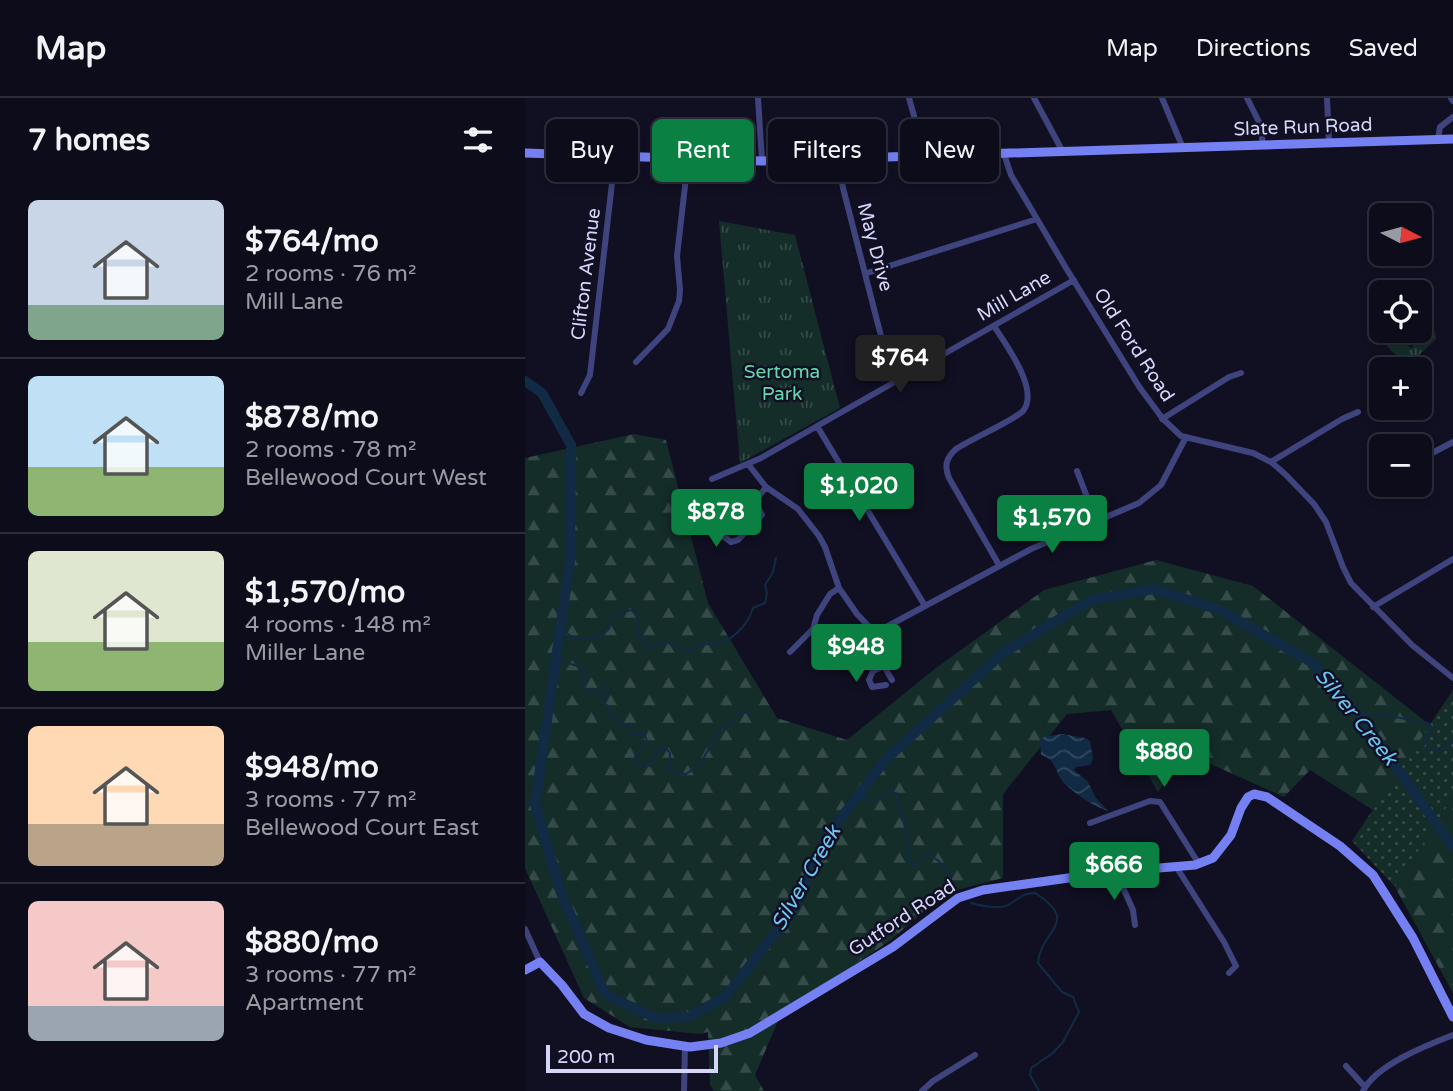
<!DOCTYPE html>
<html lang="en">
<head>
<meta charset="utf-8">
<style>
	body { margin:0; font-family:"Varela Round",sans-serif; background:#161523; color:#f1f3f6; height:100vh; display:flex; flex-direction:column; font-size:26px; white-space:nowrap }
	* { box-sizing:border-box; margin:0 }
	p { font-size:23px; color:#9a9ba2 }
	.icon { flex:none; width:38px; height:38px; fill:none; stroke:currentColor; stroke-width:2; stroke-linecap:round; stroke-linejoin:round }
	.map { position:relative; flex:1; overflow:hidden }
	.side { display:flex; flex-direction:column; background:#0d0c1a; width:525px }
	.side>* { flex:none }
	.guide { position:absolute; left:21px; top:21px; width:665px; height:63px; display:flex; gap:14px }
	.needle { width:46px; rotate:96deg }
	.controls { position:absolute; left:844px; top:105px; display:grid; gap:14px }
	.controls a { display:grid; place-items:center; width:63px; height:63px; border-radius:10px; background:#0d0c1a; box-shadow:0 4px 10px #0003,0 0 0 2px #2d2c39; font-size:35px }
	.scale { position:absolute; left:21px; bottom:18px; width:172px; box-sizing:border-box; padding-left:7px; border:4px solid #d6d6fb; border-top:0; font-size:19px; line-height:24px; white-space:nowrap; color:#d6d6fb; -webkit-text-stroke:5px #111023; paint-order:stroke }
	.price { position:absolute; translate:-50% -60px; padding:0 16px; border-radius:7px; background:#0b8043; color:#fff; font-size:23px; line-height:46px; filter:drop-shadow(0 2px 4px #0008) }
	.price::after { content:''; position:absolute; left:50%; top:42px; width:21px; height:16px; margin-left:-10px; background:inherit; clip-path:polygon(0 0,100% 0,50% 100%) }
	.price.on { background:#222; color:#fff }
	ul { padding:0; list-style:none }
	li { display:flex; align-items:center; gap:21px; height:175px; padding:0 28px }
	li+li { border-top:2px solid #2d2c39 }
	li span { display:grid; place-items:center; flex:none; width:196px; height:140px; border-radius:10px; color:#555 }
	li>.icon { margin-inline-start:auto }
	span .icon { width:84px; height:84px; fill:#fffc; stroke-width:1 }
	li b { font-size:30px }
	h2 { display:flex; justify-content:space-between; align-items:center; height:84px; padding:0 28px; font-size:30px }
	.pill { padding:0 24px; border-radius:10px; background:#0d0c1a; box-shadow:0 4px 10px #0003,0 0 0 2px #2d2c39; font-size:24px; line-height:63px }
	.pill.on { background:#0b8043; color:#fff }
	header { display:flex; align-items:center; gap:42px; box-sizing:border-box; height:98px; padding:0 35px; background:#0d0c1a; border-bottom:2px solid #2d2c39 }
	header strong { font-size:33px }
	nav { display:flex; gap:38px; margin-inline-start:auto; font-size:24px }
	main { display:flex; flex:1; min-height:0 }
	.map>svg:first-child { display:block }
</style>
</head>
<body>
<header>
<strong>Map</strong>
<nav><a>Map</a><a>Directions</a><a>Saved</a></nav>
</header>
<main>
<section class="side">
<h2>7 homes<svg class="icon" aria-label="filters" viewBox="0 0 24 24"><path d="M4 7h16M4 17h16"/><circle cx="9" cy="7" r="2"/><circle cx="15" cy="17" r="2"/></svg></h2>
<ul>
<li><span style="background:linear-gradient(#c9d6e8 75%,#7fa58c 0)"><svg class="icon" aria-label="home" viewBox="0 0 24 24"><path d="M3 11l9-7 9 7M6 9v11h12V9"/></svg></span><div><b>$764/mo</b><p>2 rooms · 76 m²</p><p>Mill Lane</p></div></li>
<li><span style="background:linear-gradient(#bfe0f5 65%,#8fb573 0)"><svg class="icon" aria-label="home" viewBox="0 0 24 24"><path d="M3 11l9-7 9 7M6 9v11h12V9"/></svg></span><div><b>$878/mo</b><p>2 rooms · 78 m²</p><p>Bellewood Court West</p></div></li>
<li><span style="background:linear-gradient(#dfe7d0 65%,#8fb573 0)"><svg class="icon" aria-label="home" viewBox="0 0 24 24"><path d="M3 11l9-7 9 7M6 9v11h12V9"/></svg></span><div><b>$1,570/mo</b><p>4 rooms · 148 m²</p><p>Miller Lane</p></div></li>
<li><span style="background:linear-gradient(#ffd9b3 70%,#b9a48a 0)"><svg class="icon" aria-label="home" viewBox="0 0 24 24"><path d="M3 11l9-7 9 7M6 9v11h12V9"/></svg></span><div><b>$948/mo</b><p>3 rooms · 77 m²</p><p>Bellewood Court East</p></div></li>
<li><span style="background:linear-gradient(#f6c9c9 75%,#9aa5b1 0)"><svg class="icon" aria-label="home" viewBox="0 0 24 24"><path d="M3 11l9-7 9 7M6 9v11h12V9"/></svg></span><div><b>$880/mo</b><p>3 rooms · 77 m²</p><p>Apartment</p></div></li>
</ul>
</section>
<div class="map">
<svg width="928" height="993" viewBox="0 0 928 993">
	<defs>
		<pattern id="grass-dots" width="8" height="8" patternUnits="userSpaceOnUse" patternTransform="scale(1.75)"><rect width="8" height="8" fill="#142d29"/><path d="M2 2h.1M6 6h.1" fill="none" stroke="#354b49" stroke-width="1.8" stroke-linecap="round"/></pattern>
		<pattern id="forest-firs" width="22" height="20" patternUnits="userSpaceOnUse" patternTransform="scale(1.75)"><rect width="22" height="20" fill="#142d29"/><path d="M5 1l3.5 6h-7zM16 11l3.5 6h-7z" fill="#354b49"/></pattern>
		<pattern id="park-tufts" width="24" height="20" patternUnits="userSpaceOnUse" patternTransform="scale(1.75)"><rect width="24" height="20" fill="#142d29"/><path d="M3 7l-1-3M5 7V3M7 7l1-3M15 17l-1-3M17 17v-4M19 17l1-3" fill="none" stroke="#354b49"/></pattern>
		<pattern id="water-waves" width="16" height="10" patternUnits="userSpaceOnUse" patternTransform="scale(1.75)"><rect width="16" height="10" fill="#122b45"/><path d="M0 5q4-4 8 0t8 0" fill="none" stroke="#344961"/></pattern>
	</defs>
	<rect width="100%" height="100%" fill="#111023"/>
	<path fill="url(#grass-dots)" d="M928,592V699L870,789L827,743Z"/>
	<path fill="url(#forest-firs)" d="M109,336L141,342L183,505L252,620L322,642L411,570L519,492L631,462L728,488L905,627L848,712L785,672L759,699L659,654L633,694L586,612L542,616L478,696V780L420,795L366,842L256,916L230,977L239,993H189L185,987L183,934L175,936L105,929L59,900L0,770V360Z
		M928,699V895L870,789Z"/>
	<path fill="url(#park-tufts)" d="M194,123L270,137L315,310L215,365Z
		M903,234H910L911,241C886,264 885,273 859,245L869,235L886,250Z"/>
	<path fill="url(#water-waves)" d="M537,636L560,640L565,643L568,661L565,667L551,669L549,672L563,684L571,700L583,713C568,708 552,697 540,686C529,675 532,661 516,657L515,643L518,639Z"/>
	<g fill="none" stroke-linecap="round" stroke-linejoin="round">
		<path stroke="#122b45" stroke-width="2" d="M36,531L50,541L73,540L84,531L89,517L106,512L112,517L111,533L125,550L140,544L165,552C175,543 186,548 198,544C212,538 224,524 228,510L240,505L242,495L240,487L248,474L251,460
			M32,562L60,570L57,584L60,593L69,595L81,588L84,594L76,602L84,609L85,617L94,627L100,626L105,628L104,633L108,637L119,635L122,643L111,656L109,662L124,668L131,656L140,649L145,655L144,670L150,675L161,676L175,666L194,633L207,627L213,614L225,615
			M834,617L853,616L903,625L907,629L898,649C909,657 917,648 928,644
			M333,698L350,703L364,693L371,695L382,737L383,755L387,766L395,767L399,756C416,758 423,776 430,790
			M446,805C456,808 476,812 485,806C497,799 495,796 510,795C557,825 515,832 513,865L537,894L548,899L554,914L538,944L528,955L506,970L505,977L514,993"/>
		<path stroke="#122b45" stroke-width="10" d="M0,283L17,295L46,347L45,463L10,706L36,795L81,897L131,920L164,919L201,898L266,815L303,737L361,661L478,555L566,502L629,491L695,512L788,565L834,617L928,749"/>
		<path stroke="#3f447e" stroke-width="6" d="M233,0L237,63
			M384,0L391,25L394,58
			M509,0L538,54
			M637,0L658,50
			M722,0L735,26L738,47
			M802,0L804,45
			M926,0L928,3
			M913,41L915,29L928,19
			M479,56L486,77L541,170L615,290L638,321L656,338L728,355L746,364L760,376L789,406L801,424L818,469L826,485L887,547L928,580
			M313,61L318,90L357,242L371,284
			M342,175L512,121
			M469,228C481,247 515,292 498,313C490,322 444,342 431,351C421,360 419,368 424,380L474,467
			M111,264L143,231L154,203L155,192L152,158L163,62
			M56,295L65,277L90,59
			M637,321L704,279L716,275
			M292,328L400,508
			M894,362L928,344
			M746,364L817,321L833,314
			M223,366L241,389L273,411L294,438L300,449L314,490L332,516L350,535L359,568L367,582
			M552,373L572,425
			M187,381L236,360L549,182
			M230,403L237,417L213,442L206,444L198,438L199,430L207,417L218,408L230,403L241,389
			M848,509L928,461
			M350,535L506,451L614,405L636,387L661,339
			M265,554L288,531L292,517L305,496L314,490
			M359,568L348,573L344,582L347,589L361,587
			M565,725L625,703L635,704L674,766
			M652,770L699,844L711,868L704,875
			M591,774L608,812L610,827
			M0,831L15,864
			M821,968L840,989
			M159,993L160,948
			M397,993L408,983L450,957
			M838,993C851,967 902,947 928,937"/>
		<path stroke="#7581f3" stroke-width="9" d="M0,55L237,63L928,41
			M0,872L15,864L37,887L59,916L84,930L121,942L165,949L196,945L225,935L368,849L433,800L458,792L586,774L670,767L688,760L706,737L716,710L723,699L729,696L742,699L815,748L848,777L888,840L928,919"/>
	</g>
	<g text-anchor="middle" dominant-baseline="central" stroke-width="5" stroke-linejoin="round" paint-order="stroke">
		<g font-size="19" fill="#d6d6fb" stroke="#111023">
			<text transform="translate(778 29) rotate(-2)">Slate Run Road</text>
			<text transform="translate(350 149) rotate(75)">May Drive</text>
			<text transform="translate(61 176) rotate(-83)">Clifton Avenue</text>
			<text transform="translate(489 198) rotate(-30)">Mill Lane</text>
			<text transform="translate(609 247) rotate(57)">Old Ford Road</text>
			<text transform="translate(377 820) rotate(-33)">Gutford Road</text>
		</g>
		<g font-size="19" fill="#68d6ad" stroke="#111023">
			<text x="257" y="274">Sertoma<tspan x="257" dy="22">Park</tspan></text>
		</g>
		<g font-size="21" font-style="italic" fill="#6dc5f3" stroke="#111023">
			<text transform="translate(831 619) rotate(51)">Silver Creek</text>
			<text transform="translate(281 780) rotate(-60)">Silver Creek</text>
		</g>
	</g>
</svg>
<div class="controls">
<a><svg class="needle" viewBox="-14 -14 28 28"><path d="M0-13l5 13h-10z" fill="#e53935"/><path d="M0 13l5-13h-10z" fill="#9a9ba2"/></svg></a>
<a><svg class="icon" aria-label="locate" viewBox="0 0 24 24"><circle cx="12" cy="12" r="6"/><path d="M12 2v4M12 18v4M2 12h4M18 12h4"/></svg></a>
<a>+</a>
<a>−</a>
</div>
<div class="scale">200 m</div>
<b class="price on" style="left:375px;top:297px">$764</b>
<b class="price" style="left:334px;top:425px">$1,020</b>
<b class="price" style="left:191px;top:451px">$878</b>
<b class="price" style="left:527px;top:457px">$1,570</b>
<b class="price" style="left:331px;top:586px">$948</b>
<b class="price" style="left:639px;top:691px">$880</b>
<b class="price" style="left:589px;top:804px">$666</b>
<div class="guide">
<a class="pill">Buy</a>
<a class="pill on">Rent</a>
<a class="pill">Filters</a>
<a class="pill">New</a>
</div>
</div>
</main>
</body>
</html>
